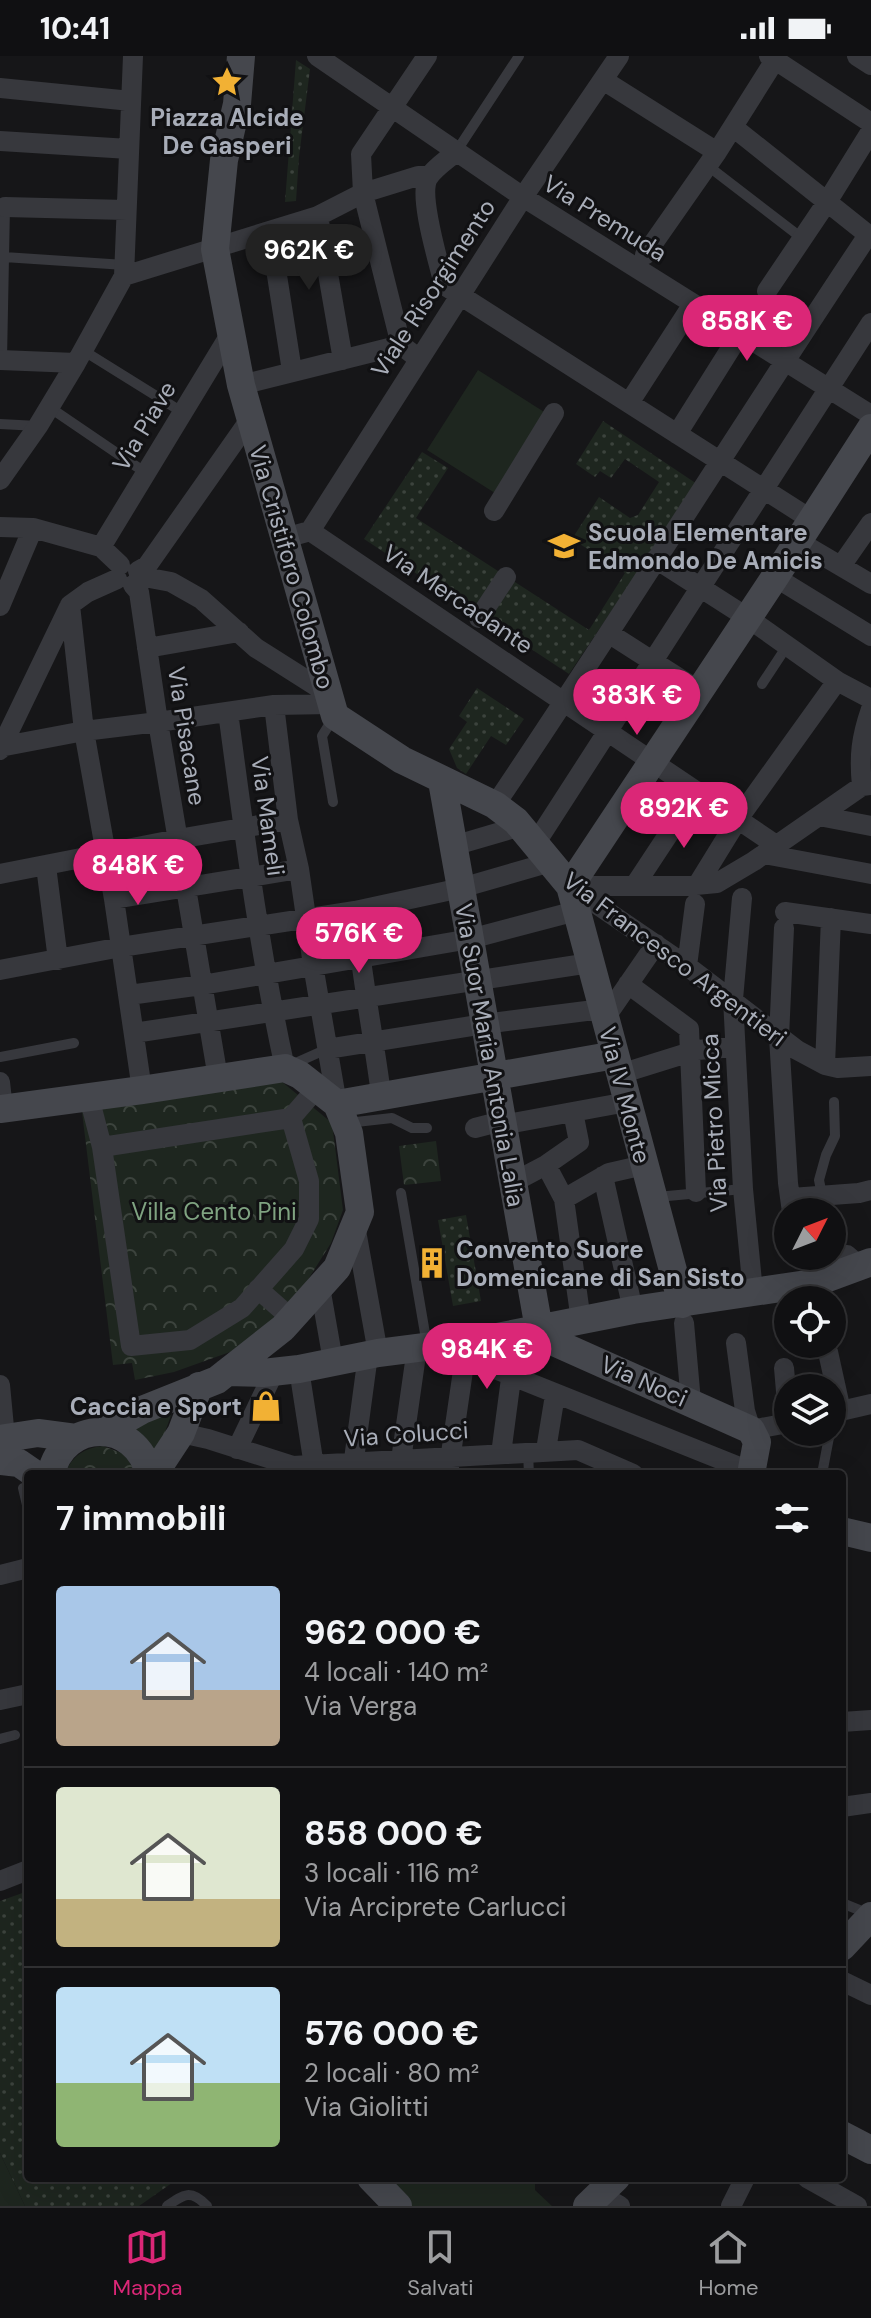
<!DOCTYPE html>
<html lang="it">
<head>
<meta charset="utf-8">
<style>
	body { margin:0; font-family:"DM Sans",sans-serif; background:#1e1e20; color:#f1f3f6; height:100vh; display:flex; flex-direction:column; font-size:30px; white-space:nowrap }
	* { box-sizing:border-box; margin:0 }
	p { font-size:26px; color:#9c9d9f }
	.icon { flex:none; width:44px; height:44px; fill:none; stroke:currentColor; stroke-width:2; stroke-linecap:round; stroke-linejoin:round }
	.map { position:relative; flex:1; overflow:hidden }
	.side { position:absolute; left:24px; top:1414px; width:822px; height:712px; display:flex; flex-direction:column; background:#101012; border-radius:8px; box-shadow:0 8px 32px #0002,0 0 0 2px #303032 }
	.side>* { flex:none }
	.needle { width:52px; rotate:48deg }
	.tools { position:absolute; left:774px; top:1142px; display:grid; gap:16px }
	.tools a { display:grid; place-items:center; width:72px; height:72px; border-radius:50%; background:#101012; box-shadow:0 8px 32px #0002,0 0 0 2px #303032; font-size:40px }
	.price { position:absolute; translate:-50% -68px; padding:0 18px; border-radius:28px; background:#db2777; color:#fff; font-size:26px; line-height:52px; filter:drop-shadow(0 2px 4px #0008) }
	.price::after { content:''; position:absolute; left:50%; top:48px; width:24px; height:18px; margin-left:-12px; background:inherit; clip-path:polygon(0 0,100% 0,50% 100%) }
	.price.active { background:#222; color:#fff }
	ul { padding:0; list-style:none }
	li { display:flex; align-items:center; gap:24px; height:200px; padding:0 32px }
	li+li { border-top:2px solid #303032 }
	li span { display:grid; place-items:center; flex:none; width:224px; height:160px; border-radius:8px; color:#555 }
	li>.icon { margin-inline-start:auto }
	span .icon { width:96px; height:96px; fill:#fffc; stroke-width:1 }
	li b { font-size:34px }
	h2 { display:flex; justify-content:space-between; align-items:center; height:96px; padding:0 32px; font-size:34px }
	.status { display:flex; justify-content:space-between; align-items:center; height:56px; padding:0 40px; background:#101012; direction:ltr }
	.status svg { height:22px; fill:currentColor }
	.tabs { display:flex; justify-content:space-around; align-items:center; height:112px; border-top:2px solid #303032; background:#101012; font-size:22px; color:#9c9d9f }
	.tabs a { display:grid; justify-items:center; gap:4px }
	.tabs .active { color:#db2777 }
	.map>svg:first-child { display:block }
</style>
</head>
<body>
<div class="status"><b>10:41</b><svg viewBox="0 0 49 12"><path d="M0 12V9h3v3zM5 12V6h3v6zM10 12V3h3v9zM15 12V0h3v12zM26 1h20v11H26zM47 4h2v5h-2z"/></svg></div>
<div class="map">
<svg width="871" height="2150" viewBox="0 0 871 2150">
	<defs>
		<pattern id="forest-crowns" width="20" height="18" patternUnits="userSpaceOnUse" patternTransform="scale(2)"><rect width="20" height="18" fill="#1e261f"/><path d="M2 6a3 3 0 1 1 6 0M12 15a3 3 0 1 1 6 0" fill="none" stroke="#3c433d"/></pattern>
		<pattern id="garden-dots" width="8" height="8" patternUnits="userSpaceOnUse" patternTransform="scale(2)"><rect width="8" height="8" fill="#1e261f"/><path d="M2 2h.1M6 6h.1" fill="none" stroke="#3c433d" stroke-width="1.8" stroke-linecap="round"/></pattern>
	</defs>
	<rect width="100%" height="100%" fill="#161618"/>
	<path fill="#1e261f" d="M478,314L549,359L498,439L427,394Z
		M0,2097L25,2150H0Z
		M384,2122H535V2134L552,2150H410Z"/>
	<path fill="url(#forest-crowns)" d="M281,1025L332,1067L343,1154L331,1187L304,1230L283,1255L244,1291L174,1316L135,1324L132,1307L113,1309L82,1056Z
		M436,1085L441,1125L404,1129L399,1090Z
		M174,1351L156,1401L128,1370Z
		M103,1390L124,1398L137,1418H65C72,1400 84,1392 103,1390Z"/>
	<path fill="url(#garden-dots)" d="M296,4L310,13L299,101L296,145L285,146Z
		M603,365L697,428L569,618L364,483L422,396L448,412L416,462L589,574L625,517L572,483L599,441L630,462L638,459L659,426L625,403L611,422L600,415L595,421L576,408Z
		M477,632L524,663L506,689L491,680L466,718L457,712L449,693L467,666L459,660Z
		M466,1159L481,1245L453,1250L438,1164Z
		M28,1835V2122H179L139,2150H25L0,2097V1845Z"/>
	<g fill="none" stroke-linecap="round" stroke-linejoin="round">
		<path stroke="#37383d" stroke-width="10" d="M456,96L519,0
			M708,110L803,183
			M4,201L125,209
			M84,295L182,356
			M2,304L5,151
			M49,351L146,417
			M0,368L38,370
			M762,628L787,590
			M333,746L322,680L334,661
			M0,1001L74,987
			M291,1009L327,993
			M347,1067L392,1062L412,1072H427
			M401,1137L427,1289
			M822,1139L819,1124L826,1099L835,1080L834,1046
			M657,1141L743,1133
			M528,1397L529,1418
			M822,1418L830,1376
			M23,1432L28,1453
			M0,1683L15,1679
			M842,1847L869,1858
			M167,2150C184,2138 191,2133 207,2150"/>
		<path stroke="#37383d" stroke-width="20" d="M317,0L523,141L871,359
			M769,0L871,67
			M857,0L871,9
			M603,24L717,96
			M0,32L131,45
			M733,71L871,181
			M0,85L129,93
			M456,96C447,104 434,112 428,122C418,140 439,207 444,229L812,464
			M5,151L126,154
			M318,160L343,304
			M270,175L292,315
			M645,199L717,96L775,4
			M124,220L318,160L363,137L418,120H429
			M767,235L827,146L871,75
			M419,303L401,289L363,137L361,98L427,0
			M0,304L76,307
			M241,329L401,289
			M629,347L693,248
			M677,378L753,257
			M0,424L38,370L76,307L124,220L133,0
			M494,455L554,357
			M0,471L33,472L101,491L120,509
			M310,475L776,789
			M285,482L310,475L523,141L619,0
			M798,485L871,528
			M101,491L231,277
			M656,503L748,562L837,625L871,643
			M841,510L871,467
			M138,515L147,510L251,362
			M139,520L171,526L201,543L256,592L327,637
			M775,521L871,580
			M133,529L139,536L158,666L218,1022
			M70,549L84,675L114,843L142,1034
			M0,550L33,472
			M479,562L506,521
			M610,578L699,635
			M147,592L239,576
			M274,649L288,764L299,813L313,909L337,1048
			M228,656C244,775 259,894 285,1012
			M0,691L84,675L158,666L274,649L331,648
			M0,694L70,549L88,536L117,523
			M862,730C859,700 861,682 871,653
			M495,749C622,561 742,368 868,179
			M819,760L871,770
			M535,788L871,267
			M453,790L521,770
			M764,798L871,818
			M46,810L58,904
			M0,818L178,783L288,764
			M698,828L738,763L837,625
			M635,829L697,735
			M570,830L687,910L797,994L825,1009L838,1012L871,1010
			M570,830H685L717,827L754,805L862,730L871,729
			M742,842L733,943L743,1133L753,1236
			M114,843L299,813
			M355,855C361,917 373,977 381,1038
			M785,856L871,868
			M784,872L779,981L788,1127L792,1156
			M687,910L695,848
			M0,914L121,891L355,855L461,832L551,806
			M628,928L689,973L696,1136
			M129,939L202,929L470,883L576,855
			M605,962L656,888
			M134,977L590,907
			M327,993L484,968L602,953
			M825,1009L831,862
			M620,1018L697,994L735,991
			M0,1026L3,1053
			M89,1041L102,1091
			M291,1062L309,1125V1163L294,1193L242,1252L190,1284L131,1290L102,1091Z
			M291,1062L317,1032
			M502,1069L627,1046
			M475,1072L502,1065
			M546,1109L564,1143L581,1265
			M603,1120L633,1254
			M512,1127L546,1109L579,1086L573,1056
			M791,1142L859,1137L871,1134
			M564,1143L609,1117L644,1109
			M355,1169L378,1297
			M813,1200L815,1202L847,1199L861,1211
			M320,1231L333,1305
			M258,1233L283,1255
			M684,1267L691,1346
			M736,1287L745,1355L751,1374L788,1367
			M828,1296L841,1355
			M465,1301L752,1416
			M784,1312L788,1358
			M299,1313L314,1410
			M0,1329L5,1382
			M832,1357L871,1348
			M181,1377L208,1383L293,1410L578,1394L633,1418
			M237,1393L274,1316
			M546,1394L555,1339
			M501,1398L517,1277
			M352,1418L368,1299
			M399,1418L417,1292
			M448,1418L465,1301V1290
			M0,1519L28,1512
			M0,1644L28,1638
			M842,1666L871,1664
			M842,1751L871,1747
			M0,1825L28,1814
			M842,1925L871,1939
			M807,2122L857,2150
			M599,2138L620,2150
			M731,2150L745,2122"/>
		<path stroke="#45474d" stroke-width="28" d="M241,0L237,48L224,104L215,193L241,329L335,660L402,704L495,749L516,765L570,830L682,1248
			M442,725L539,1273L556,1287L751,1374L757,1386L751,1418
			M570,830L775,521L871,372
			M337,1048L615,999
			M0,1053L142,1034L285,1012L300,1019L337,1048L349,1077L360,1156L337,1212L283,1272L217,1324L142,1354L103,1376
			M227,1316L263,1317L299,1313L378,1297L487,1283L633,1254L814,1227L871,1206
			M0,1383L38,1377L76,1382
			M0,1405L19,1407L35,1418
			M51,1418C63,1362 137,1362 149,1418
			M154,1418L181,1377L199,1330
			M842,1475L871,1482
			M842,1891L871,1860
			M842,2079L871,2094
			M371,2122L398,2150
			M587,2150L616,2122"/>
	</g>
	<defs>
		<symbol id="sight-bare" viewBox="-9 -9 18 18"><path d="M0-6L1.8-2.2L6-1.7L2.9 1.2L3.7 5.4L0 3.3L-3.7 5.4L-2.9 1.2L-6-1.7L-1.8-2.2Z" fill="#f2b134" stroke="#111113" stroke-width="2.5" paint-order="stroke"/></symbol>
		<symbol id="school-bare" viewBox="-9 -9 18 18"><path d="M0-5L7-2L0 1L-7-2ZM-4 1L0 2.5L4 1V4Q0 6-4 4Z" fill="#f2b134" stroke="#111113" stroke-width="2.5" paint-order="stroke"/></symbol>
		<symbol id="building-bare" viewBox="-9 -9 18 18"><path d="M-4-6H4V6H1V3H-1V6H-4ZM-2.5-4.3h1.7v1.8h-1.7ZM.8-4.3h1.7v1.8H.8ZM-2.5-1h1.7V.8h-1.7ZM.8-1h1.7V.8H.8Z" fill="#f2b134" stroke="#111113" stroke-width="2.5" paint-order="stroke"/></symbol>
		<symbol id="shop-bare" viewBox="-9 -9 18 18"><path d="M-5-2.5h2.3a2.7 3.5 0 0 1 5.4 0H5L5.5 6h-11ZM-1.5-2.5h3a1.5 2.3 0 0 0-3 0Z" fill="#f2b134" stroke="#111113" stroke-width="2.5" paint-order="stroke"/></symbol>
	</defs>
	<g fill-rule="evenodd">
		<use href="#sight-bare" x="205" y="4" width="44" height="44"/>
		<use href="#school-bare" x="542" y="468" width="44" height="44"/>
		<use href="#building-bare" x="410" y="1185" width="44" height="44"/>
		<use href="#shop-bare" x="244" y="1328" width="44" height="44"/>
	</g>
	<g text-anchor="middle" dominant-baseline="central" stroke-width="6" stroke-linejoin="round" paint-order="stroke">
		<g font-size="24" font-weight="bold" fill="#a8adb8" stroke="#111113" text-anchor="start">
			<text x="227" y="61" text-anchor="middle">Piazza Alcide<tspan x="227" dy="28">De Gasperi</tspan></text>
			<text x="588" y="476">Scuola Elementare<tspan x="588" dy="28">Edmondo De Amicis</tspan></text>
			<text x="456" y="1193">Convento Suore<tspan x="456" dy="28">Domenicane di San Sisto</tspan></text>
			<text x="242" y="1350" text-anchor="end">Caccia e Sport</text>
		</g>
		<g font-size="24" fill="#a8adb8" stroke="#111113">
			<text transform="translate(605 162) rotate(32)">Via Premuda</text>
			<text transform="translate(433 232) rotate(-57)">Viale Risorgimento</text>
			<text transform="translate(144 370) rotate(-59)">Via Piave</text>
			<text transform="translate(292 511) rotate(74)">Via Cristiforo Colombo</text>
			<text transform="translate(458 543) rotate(34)">Via Mercadante</text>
			<text transform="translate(187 680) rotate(81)">Via Pisacane</text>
			<text transform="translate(268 760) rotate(82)">Via Mameli</text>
			<text transform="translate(675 903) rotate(37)">Via Francesco Argentieri</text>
			<text transform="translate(490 999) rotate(80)">Via Suor Maria Antonia Lalia</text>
			<text transform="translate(625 1039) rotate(75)">Via IV Monte</text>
			<text transform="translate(714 1067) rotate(-93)">Via Pietro Micca</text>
			<text transform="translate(644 1325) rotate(24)">Via Noci</text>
			<text transform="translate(406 1378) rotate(-4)">Via Colucci</text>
		</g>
		<g font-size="24" fill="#7fa381" stroke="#111113">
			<text x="214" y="1155">Villa Cento Pini</text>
		</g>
	</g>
</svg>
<div class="tools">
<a><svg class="needle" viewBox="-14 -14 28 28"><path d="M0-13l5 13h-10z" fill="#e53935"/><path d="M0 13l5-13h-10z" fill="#9c9d9f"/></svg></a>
<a><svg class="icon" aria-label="locate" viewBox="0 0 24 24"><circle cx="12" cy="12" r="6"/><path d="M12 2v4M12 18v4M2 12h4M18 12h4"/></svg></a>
<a><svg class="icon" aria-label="layers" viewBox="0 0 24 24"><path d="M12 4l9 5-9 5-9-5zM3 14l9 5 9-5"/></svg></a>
</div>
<b class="price active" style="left:309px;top:236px">962K €</b>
<b class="price" style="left:747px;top:307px">858K €</b>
<b class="price" style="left:637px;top:681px">383K €</b>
<b class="price" style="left:684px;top:794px">892K €</b>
<b class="price" style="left:138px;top:851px">848K €</b>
<b class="price" style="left:359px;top:919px">576K €</b>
<b class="price" style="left:487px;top:1335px">984K €</b>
<section class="side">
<h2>7 immobili<svg class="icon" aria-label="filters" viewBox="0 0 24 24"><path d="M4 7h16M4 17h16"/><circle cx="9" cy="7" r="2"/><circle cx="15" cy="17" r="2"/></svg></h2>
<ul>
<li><span style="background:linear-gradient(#a9c7e8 65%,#b9a48a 0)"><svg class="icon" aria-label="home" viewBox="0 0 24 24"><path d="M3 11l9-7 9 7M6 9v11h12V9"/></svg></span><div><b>962 000 €</b><p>4 locali · 140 m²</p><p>Via Verga</p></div></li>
<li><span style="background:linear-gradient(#dfe7d0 70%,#c2b280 0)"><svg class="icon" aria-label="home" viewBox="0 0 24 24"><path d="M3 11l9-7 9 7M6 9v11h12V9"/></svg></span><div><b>858 000 €</b><p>3 locali · 116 m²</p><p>Via Arciprete Carlucci</p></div></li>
<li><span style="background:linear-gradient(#bfe0f5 60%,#8fb573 0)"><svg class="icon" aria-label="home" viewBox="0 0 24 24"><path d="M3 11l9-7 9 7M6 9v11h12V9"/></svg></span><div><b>576 000 €</b><p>2 locali · 80 m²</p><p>Via Giolitti</p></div></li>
</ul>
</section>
</div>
<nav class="tabs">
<a class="active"><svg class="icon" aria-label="map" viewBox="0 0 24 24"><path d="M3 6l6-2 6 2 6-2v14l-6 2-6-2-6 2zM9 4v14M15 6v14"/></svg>Mappa</a>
<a><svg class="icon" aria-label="saved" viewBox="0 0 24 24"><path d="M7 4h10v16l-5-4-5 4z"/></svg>Salvati</a>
<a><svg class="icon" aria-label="home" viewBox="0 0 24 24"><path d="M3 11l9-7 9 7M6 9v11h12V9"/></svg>Home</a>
</nav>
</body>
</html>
